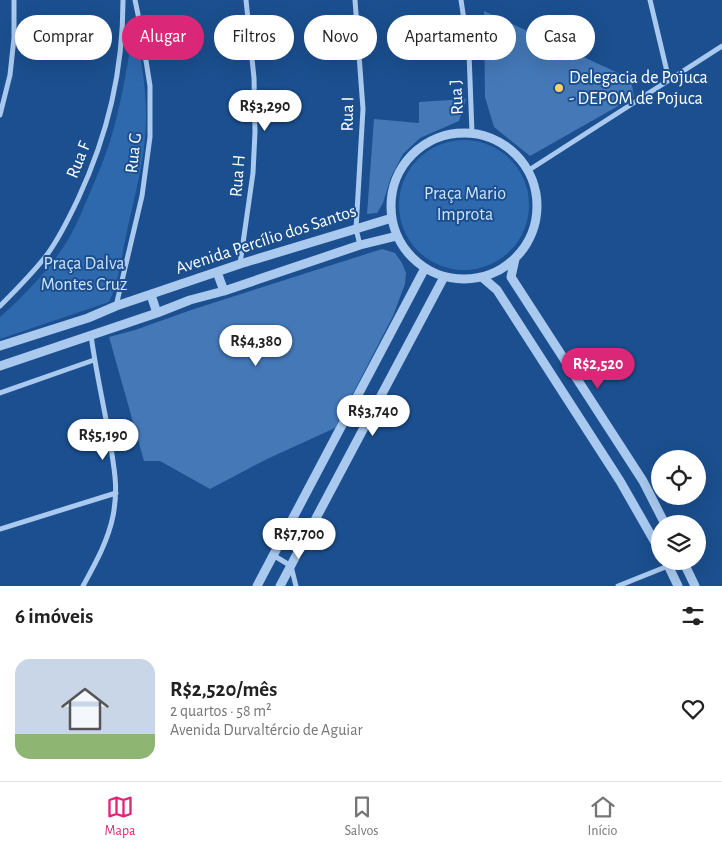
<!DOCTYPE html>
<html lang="pt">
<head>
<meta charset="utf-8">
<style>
	body { margin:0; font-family:"Alegreya Sans",sans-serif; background:#f2f2f2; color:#222; height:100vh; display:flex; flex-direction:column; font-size:19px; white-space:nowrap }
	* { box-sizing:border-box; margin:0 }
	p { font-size:16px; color:#767676 }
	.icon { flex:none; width:28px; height:28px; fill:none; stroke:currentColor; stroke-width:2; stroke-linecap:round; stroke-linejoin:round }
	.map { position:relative; height:586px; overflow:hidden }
	.sheet { display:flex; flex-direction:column; background:#fff; flex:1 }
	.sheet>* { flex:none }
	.hud { position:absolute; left:15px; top:15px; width:692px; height:45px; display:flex; gap:10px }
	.controls { position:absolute; left:651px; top:450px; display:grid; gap:10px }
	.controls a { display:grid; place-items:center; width:55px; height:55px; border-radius:50%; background:#fff; box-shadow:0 5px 20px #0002; font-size:25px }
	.price { position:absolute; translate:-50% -42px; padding:0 11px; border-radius:18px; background:#fff; color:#222; font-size:16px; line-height:32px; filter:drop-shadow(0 1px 2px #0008) }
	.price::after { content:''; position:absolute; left:50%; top:30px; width:15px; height:11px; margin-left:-8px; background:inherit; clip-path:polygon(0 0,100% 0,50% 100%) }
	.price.on { background:#db2777; color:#fff }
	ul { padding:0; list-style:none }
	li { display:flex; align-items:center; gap:15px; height:125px; padding:0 15px }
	li span { display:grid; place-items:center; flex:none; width:140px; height:100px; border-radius:15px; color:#555 }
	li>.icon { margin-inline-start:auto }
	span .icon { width:60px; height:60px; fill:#fffc; stroke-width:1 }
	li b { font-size:21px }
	h2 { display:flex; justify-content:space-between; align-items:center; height:60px; padding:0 15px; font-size:21px }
	.pill { padding:0 18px; border-radius:22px; background:#fff; box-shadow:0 5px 20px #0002; font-size:18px; line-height:45px }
	.pill.on { background:#db2777; color:#fff }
	.menu { display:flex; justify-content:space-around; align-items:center; height:70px; border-top:1px solid #e0e0e0; background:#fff; font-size:14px; color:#767676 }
	.menu a { display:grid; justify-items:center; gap:2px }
	.menu .on { color:#db2777 }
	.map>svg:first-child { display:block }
</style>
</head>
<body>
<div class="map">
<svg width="722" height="586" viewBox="0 0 722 586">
	<rect width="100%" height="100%" fill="#1b4f8f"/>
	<path fill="#2e69ad" d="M135,23C140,55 147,89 146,122C145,160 134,198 126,236C121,258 119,282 109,302L0,339V317C25,295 48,271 66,243C75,229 82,211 89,195C98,174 107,153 113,131C123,96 128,59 135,23Z
		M399 205a65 65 0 1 1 130 0a65 65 0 1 1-130 0Z"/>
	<path fill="#4478b7" d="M484,11L631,79L634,97L530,156L494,127L485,97Z
		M466,99L459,121L420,138L403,154L391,177L383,203L377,213L367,214L374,119L419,123V102Z
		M382,249L395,253L402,263L406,273L405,284L393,316L335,428L267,459L210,489L160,461H144L109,337L135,330L194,309Z"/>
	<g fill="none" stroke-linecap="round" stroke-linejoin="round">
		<path stroke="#a9c9ee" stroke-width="5" d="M355,0L363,109L356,229L360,245
			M461,0L469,53L472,133
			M650,0L669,80
			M0,115L10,75L14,38V0
			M529,170L722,46
			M240,264L253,173L255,132L254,78L246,0
			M0,306C16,290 32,274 46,256C59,239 69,218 78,199C108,134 123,71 123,0
			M116,306L142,196L150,137V86L141,29L135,0
			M0,393L94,360
			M0,529L116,493
			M273,555L291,566L296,586
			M83,586C95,564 108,541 113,516C118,490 115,473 111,448C105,410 96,373 91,335
			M618,586L668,566"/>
		<path stroke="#a9c9ee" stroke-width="9" d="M391 206a73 73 0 1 1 146 0a73 73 0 1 1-146 0Z
			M515,259L511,277L643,481L665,524
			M217,272L224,291
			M482,277L497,290L620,481L660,551
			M151,295L157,313
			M0,346L88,318L116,306L240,264L392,218
			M0,366L157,313L190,300L224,291L360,245L397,236
			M666,561L678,586
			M683,561L695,586
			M257,586L425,268
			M280,586L444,277"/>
	</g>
	<circle fill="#ffd166" stroke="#1b4f8f" stroke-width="2" cx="559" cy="88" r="5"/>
	<g text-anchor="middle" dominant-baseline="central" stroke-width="4" stroke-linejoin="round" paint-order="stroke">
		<g font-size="18" fill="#fff" stroke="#1b4f8f" text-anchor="start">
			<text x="569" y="78">Delegacia de Pojuca<tspan x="569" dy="21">- DEPOM de Pojuca</tspan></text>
		</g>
		<g font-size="18" fill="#fff" stroke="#1b4f8f">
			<text transform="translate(457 97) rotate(-93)">Rua J</text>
			<text transform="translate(348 114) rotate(-89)">Rua I</text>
			<text transform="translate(134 153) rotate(-84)">Rua G</text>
			<text transform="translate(79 160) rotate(-68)">Rua F</text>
			<text transform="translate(238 176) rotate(-85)">Rua H</text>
			<text transform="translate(266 240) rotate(-18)">Avenida Percílio dos Santos</text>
		</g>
		<g font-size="18" fill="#cfe3fa" stroke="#1b4f8f">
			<text x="465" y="194">Praça Mario<tspan x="465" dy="21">Improta</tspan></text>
			<text x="84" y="264">Praça Dalva<tspan x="84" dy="21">Montes Cruz</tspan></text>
		</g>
	</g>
</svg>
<div class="controls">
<a><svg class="icon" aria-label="locate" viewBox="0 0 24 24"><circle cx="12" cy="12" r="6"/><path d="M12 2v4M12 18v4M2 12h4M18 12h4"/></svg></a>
<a><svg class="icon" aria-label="layers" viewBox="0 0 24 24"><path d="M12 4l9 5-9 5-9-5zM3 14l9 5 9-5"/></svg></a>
</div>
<b class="price" style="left:265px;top:132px">R$3,290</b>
<b class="price" style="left:256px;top:367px">R$4,380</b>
<b class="price on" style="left:598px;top:390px">R$2,520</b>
<b class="price" style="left:373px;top:437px">R$3,740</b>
<b class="price" style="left:103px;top:461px">R$5,190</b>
<b class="price" style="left:299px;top:560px">R$7,700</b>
<div class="hud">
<a class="pill">Comprar</a>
<a class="pill on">Alugar</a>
<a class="pill">Filtros</a>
<a class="pill">Novo</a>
<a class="pill">Apartamento</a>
<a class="pill">Casa</a>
</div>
</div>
<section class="sheet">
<h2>6 imóveis<svg class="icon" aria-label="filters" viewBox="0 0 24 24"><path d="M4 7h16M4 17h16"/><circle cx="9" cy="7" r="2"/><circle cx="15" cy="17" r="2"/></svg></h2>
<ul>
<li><span style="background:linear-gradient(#c9d6e8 75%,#8fb573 0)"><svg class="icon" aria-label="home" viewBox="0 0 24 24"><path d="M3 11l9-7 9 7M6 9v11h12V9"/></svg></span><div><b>R$2,520/mês</b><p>2 quartos · 58 m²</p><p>Avenida Durvaltércio de Aguiar</p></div><svg class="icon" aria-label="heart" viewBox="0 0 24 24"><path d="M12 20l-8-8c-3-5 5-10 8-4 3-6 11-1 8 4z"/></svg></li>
</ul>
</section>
<nav class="menu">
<a class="on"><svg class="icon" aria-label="map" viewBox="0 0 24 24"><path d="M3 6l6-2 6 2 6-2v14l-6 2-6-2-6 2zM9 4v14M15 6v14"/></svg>Mapa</a>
<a><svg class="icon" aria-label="saved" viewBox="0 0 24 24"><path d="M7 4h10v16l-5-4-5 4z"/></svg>Salvos</a>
<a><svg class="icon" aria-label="home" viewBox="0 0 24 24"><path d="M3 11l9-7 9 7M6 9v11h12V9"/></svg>Início</a>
</nav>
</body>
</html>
